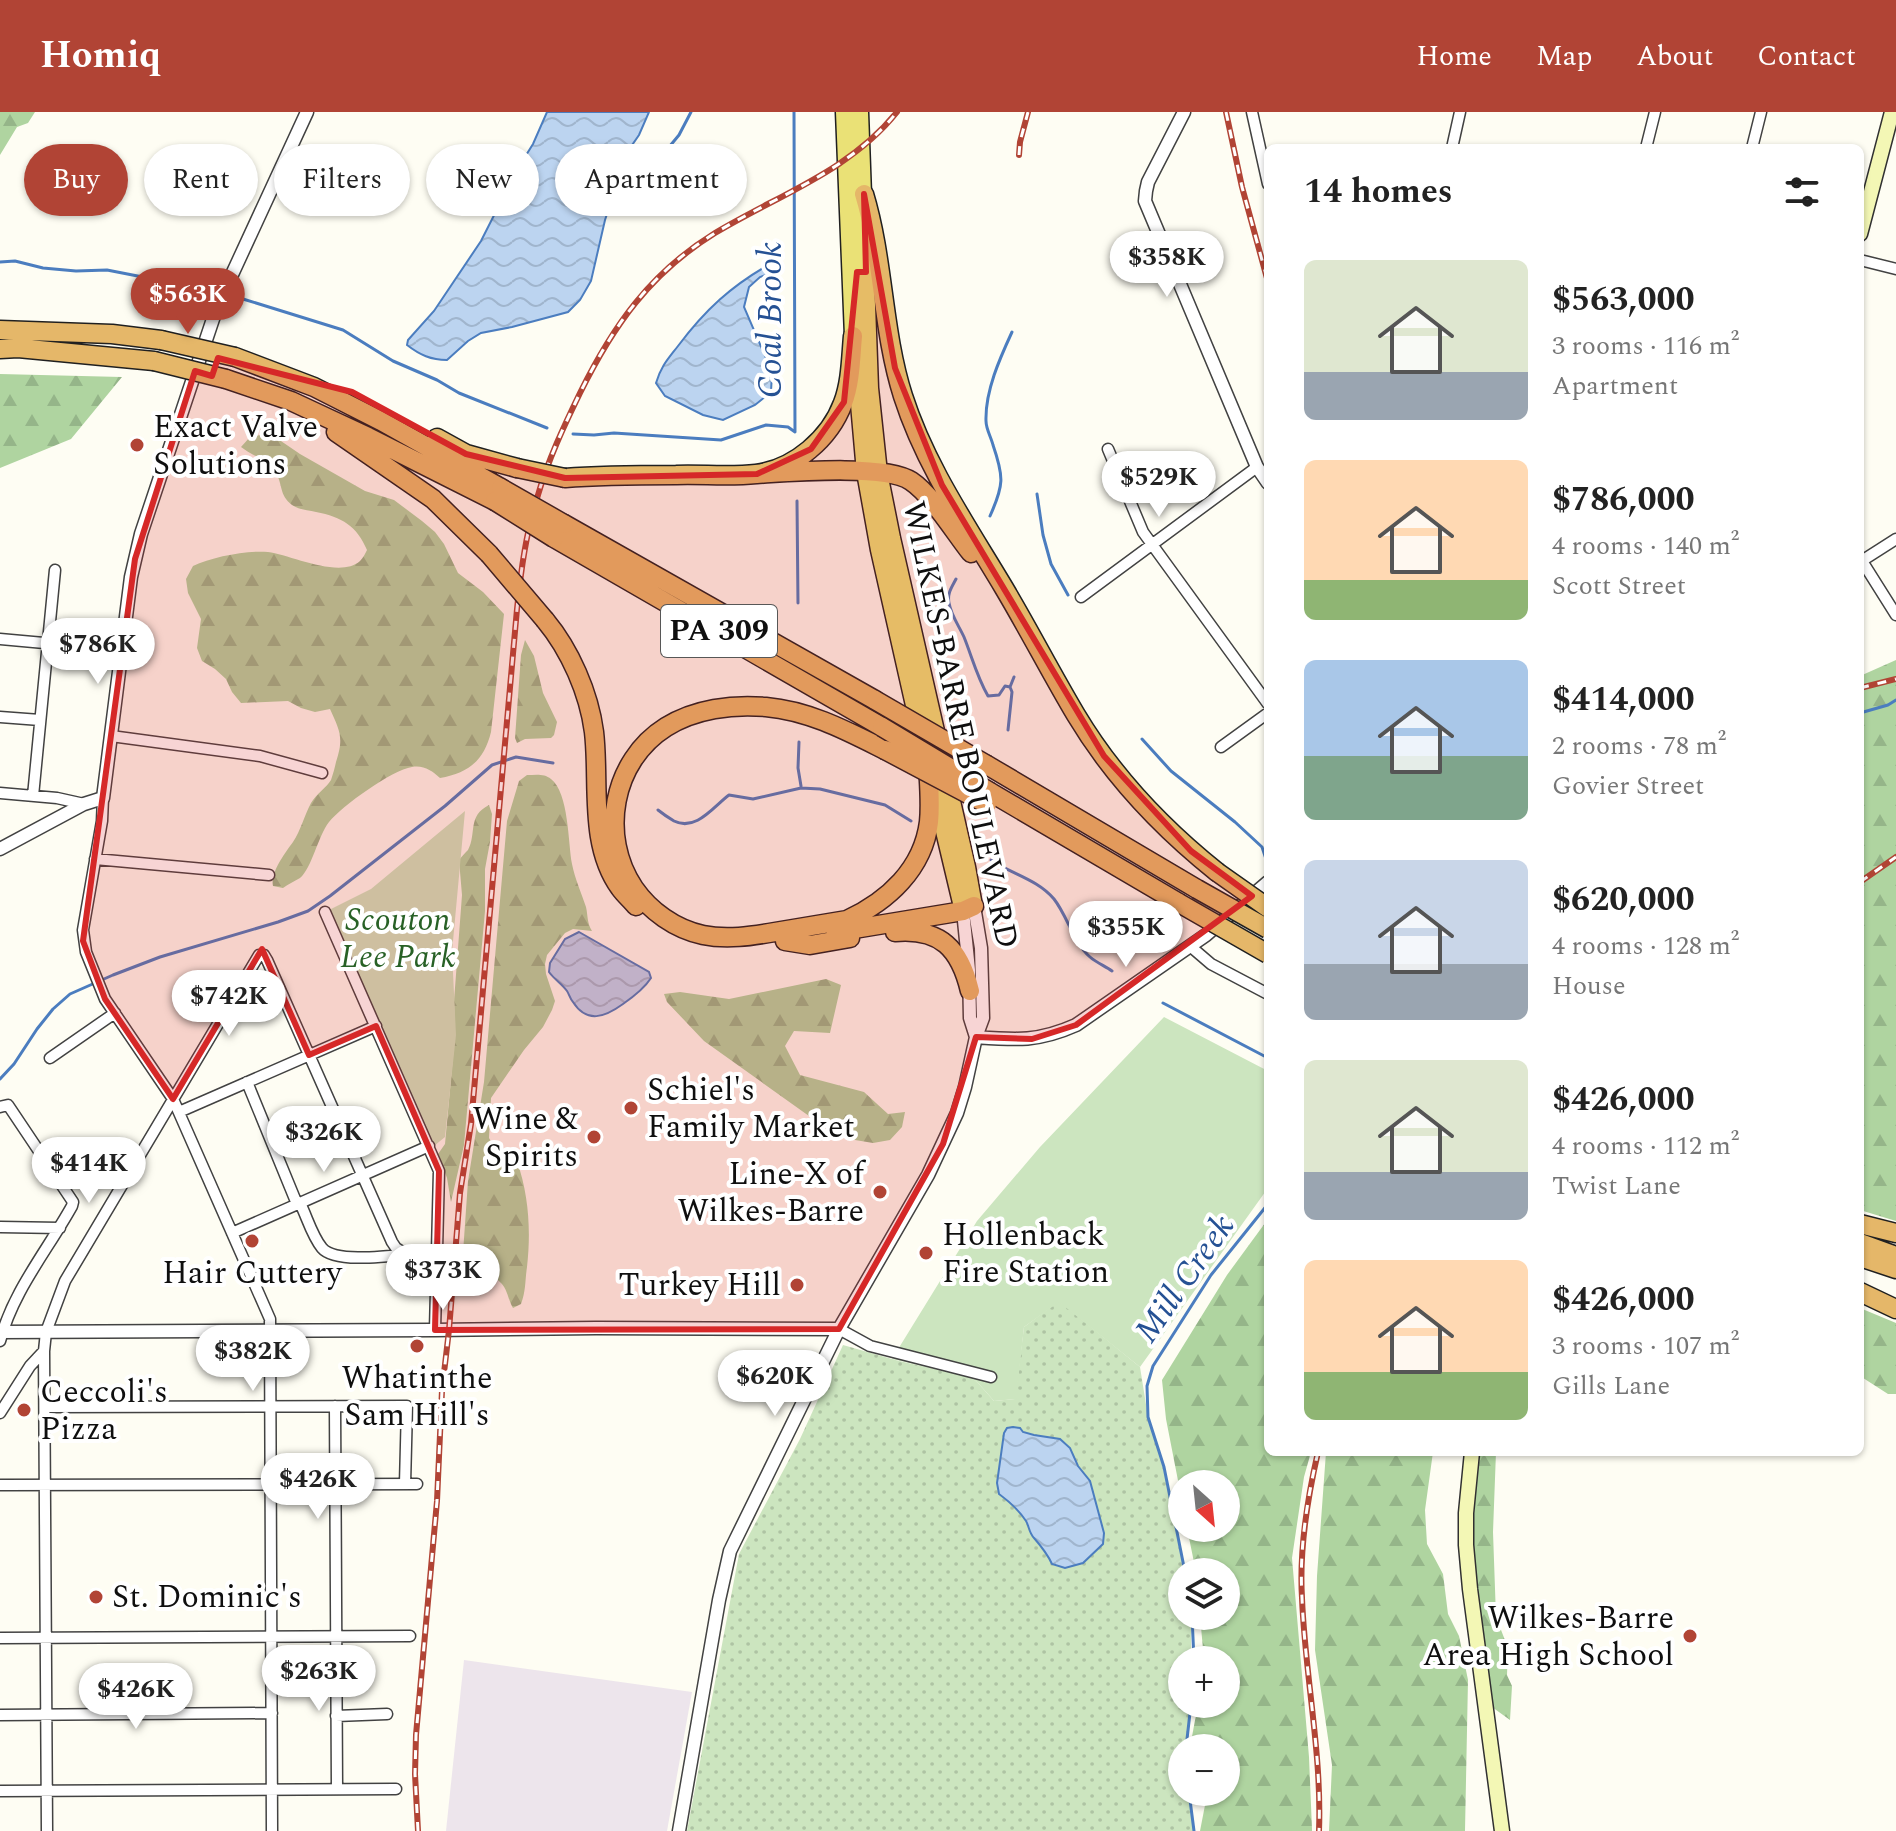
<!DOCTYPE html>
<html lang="en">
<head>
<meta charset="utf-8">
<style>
	body { margin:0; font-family:Spectral,serif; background:#f6f6f6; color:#222; height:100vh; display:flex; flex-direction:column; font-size:30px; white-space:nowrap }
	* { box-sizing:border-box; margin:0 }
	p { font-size:26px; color:#767676 }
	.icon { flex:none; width:44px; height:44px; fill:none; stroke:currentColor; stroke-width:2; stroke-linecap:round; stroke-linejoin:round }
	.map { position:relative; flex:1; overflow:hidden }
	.side { position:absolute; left:1264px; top:32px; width:600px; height:1312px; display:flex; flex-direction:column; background:#fff; border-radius:12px; box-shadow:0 2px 6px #0004 }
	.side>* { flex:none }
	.top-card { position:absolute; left:24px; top:32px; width:760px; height:72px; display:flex; gap:16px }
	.needle { width:52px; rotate:153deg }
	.fabs { position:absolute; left:1168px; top:1358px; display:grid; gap:16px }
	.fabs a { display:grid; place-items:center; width:72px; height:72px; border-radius:50%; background:#fff; box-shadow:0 2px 6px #0004; font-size:40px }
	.price { position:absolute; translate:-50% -68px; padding:0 18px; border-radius:28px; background:#fff; color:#222; font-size:26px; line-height:52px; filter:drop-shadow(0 2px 4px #0008) }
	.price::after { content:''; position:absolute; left:50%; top:48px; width:24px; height:18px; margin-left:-12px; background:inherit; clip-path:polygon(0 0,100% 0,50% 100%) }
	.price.current { background:#b14435; color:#fff }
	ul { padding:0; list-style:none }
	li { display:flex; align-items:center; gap:24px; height:200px; padding:0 40px }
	li span { display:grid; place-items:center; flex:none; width:224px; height:160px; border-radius:12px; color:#555 }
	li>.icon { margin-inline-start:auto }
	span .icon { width:96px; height:96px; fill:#fffc; stroke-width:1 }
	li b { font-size:34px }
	h2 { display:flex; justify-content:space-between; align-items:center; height:96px; padding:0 40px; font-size:34px }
	.pill { padding:0 28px; border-radius:36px; background:#fff; box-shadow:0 2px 6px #0004; font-size:28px; line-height:72px }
	.pill.current { background:#b14435; color:#fff }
	header { display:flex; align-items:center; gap:48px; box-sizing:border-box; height:112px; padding:0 40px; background:#b14435; color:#fff }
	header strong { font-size:38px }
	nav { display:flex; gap:44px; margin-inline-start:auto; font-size:28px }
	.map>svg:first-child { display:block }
</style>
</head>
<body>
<header>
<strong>Homiq</strong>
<nav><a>Home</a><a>Map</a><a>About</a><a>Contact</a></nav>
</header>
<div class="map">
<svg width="1896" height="1719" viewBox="0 0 1896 1719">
	<defs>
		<pattern id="grass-dots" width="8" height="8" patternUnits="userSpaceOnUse" patternTransform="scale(2)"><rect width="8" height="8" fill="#cce5bf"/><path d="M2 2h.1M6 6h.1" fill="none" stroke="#aec3a3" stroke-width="1.8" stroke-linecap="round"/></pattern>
		<pattern id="forest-firs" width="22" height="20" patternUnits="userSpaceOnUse" patternTransform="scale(2)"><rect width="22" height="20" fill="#afd4a0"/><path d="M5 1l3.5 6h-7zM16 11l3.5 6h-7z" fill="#95b589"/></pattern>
		<pattern id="water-waves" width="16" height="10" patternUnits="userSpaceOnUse" patternTransform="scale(2)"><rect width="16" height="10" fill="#bcd4f0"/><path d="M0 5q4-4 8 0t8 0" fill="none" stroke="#a0b5cd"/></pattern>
	</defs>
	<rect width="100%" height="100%" fill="#fefdf3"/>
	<path fill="#ede5ec" d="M464,1548L692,1580L667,1719H446Z"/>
	<path fill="url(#grass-dots)" d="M1059,1189L1140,1255L1148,1305L1164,1355L1186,1460H1182V1504H1191V1548H1182V1592H1191L1186,1636H1182V1680H1189L1194,1719H687L739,1442L800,1327L843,1233L899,1249L971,1265L979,1272L994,1289L1015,1287L1024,1215Z"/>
	<path fill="url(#forest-firs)" d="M0,0H35L28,11L17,15L0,43Z
		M0,262L122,265L71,327L0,356Z
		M265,322L278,327L300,342L365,379L394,388L422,409L435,420L444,432L458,461L483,480L504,502L491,620C484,649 468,661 440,666C432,659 424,653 412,655C392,658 342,694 329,710C318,724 312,756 300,766C295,769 288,772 283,776L273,774C270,761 285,741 293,730C301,718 304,704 311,691C317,681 327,675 331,668C333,662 335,655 336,650C344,626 340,619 330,597L315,600L301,596L288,589L241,591L232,580L226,567L215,557L202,549L197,536L201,507L188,481L186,467L193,454C212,445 247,438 268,440C291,443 340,467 360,449C363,446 365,442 367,438C357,414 342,405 316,400C308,398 299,398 292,393C279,383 283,373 276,361C270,349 251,343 241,335L250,325Z
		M525,528L534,544L543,581L557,610L554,623L551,626L525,627L517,631L515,626L521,543Z
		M1896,548V1109L1860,1098V564Z
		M527,663C535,663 544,661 551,667C569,681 568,731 572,752C575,767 581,780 586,795C588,804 587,811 592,819L573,817L565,821L547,843L545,852L546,862L555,889L552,898L543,915L524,938L491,986L489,1026L496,1038L517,1049C529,1084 531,1119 527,1155C525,1168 526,1179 521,1192L513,1196C508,1188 508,1178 501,1171C489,1158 475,1160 463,1141L468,1069L484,970L507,709L519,669Z
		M489,693L492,702L490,730L485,757V799L464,1033L451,1090L447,1066L438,1042L445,1032L455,923L454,889L462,783L459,748C462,744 465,741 468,738C477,721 467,704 489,693Z
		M826,867L841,873L830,921L794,919L785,934L800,963L864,980L888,1002L905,1000L902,1015L890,1028L873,1031L855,1028L809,1004L704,929L667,890L664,882L680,880L729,887Z
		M1268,1107V1340H1311L1304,1365L1292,1446L1309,1645L1312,1717V1719H1200L1206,1688L1204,1680H1226V1636H1193L1191,1630L1198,1592H1226V1548H1204L1200,1504H1226V1460H1196L1187,1416H1226V1372H1182V1389L1166,1307L1162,1268L1227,1163Z
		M1860,1196L1896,1211V1282H1888L1860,1264Z
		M1326,1340H1433L1425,1398L1427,1432L1443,1462L1448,1502L1459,1524L1468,1568L1465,1719H1329L1332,1653L1315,1538L1317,1464Z
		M1479,1340H1496L1493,1420L1496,1505L1508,1536L1507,1563L1512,1574L1510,1608L1492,1595L1474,1452L1472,1413Z"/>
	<path fill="#cce5bf" d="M465,699L452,840L456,923L445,1025L434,1034L325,800L371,777Z
		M1164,905L1268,959V1076L1140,1255L1059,1190L1024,1215L1016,1287L994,1289L979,1272L971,1265L892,1247L977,1109L1040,1035Z"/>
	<path fill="url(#water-waves)" stroke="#4b7dbf" stroke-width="2" d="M547,0H649L639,23L628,39L605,108L591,169L580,188L568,200L512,215L481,221L468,229L447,248C431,248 420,243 407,233L408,228L434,199L481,129L518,56L533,32Z
		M770,152L782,157L760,165L749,175L744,195L772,260L771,280L755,293L723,308L703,303L665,284L656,271C661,254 668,247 678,234C705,198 731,174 770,152Z
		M579,820L649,860L651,866C644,877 633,885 623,892C605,905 587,912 573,890C570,887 569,882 567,879C562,872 554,867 549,860L550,851L565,827Z
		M1013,1315L1020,1316L1023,1320L1034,1323L1060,1327L1070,1336L1078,1354L1090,1369L1104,1421L1103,1432L1083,1451L1065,1456L1052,1452C1047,1441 1041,1434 1034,1426C1029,1421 1029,1414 1026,1409C1018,1397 1010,1390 999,1382L997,1371L1004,1321L1007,1316Z"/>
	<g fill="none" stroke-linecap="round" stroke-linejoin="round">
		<path stroke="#4b7dbf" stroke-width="3" d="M622,60L655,52L679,23L691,0
			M0,150L15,149L43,156L76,159L107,158L204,177
			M243,187L343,218L393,249L437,268L459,281L547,316
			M573,322L594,323L614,321L721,328L766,313L788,315L795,320L794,0
			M1037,382L1043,423L1051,452L1068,483
			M797,389L798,491
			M990,404C1004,373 1004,365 993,333C991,325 986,317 986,309C985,279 1000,246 1012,220
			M956,467C952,475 947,481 949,491C951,503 959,514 964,525C972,545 977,565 988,584L999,583L1005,574L1010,575L1012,580L1008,618
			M1010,575L1014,565
			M1860,601L1888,593L1896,588
			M1142,627L1171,659L1235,710L1262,735L1266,747
			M799,630L798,656L801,674
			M658,698C663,702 669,706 674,709C696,720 714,694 729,683L753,687L801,676L820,677L885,693L911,709
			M997,737L999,753
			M991,748C1011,762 1037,767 1054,787C1068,805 1073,830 1090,845C1097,851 1105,854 1112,859
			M1163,891L1268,946
			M0,967L14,952L37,917L53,897L70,882L113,863L160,845L278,810L308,799L330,784L445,694L492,653L516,645L553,651
			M1185,1460L1164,1355L1148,1305L1147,1274L1153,1254L1211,1163L1268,1092
			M1192,1504L1194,1548
			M1186,1636L1191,1592
			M1189,1680L1194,1719"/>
		<defs>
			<path id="minor" d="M1252,0L1268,72
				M1452,36L1460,0
				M1646,36L1655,0
				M1752,36L1761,0
				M1860,148L1896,157
				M1108,337L1143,420L1268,592
				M1862,449L1896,503
				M1860,450L1896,427
				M1081,485L1257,355
				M0,527L121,538
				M0,605L40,608
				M111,624L260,644L322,661
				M1221,635L1268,601
				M0,681L57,686L84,692
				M33,684L55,458
				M103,686L102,709L83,818L86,840L105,887L173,987L270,1207L272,1719
				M95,747L269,763
				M325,800L439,1059L435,1218
				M1190,834L1211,852L1268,882
				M50,946L115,901
				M247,970L297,1092
				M0,995L8,993L73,1090L72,1094C47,1139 13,1179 0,1229
				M179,1000L376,914
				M300,1091C307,1105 312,1124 322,1136C338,1155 412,1140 438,1140
				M0,1115L60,1116
				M232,1121L429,1034
				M839,1217L870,1234L991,1265
				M335,1294L337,1677
				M45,1295L407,1294L405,1372
				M0,1301L30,1254L44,1239
				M0,1373L417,1372
				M0,1526L410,1524
				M0,1603L272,1601
				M336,1604L387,1602
				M0,1679L396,1677
				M47,1719L44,1239L46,1220L65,1169L259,843H264L267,848L392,1130L396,1136L405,1142"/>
			<path id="tertiary" d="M1184,0L1148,70L1146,79L1145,89L1257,355L1268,371
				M0,737L84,692L103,686L131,465L141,422L217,195L307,0
				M963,799L969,858L970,906L976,925
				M976,925C1016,928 1038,930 1076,913L1206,823L1268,770
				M0,1220L435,1218L596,1216L839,1217
				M679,1719L719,1488L730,1439L839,1217L928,1063L957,1001L965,975L976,925L983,906L981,836L974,794"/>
			<path id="secondary" d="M1860,122L1892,0
				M1472,1340L1466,1401V1433L1470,1477L1502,1719"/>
			<path id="primary" d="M844,0L853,224L865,360L879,438L920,620
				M860,0L870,276L879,361L892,426L967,755L974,794
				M934,677L963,799"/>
			<path id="motorway" d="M864,82C884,148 882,218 903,284C925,353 967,414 1004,476C1029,518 1051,561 1076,603C1112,663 1162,716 1217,760
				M0,218L112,222L161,228
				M0,237L18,236L154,249
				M235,245L314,275L381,309L501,376
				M226,267L291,289L368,325L495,389
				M336,320L433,387L489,442
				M437,326L466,342L517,356
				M757,362C790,360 886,352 911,369C932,383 955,421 971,441
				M565,366C602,363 639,363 676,363C702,362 730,365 756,362C795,357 830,326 843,291C851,270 851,246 853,224
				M564,412L875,588
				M554,426L882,615
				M545,508C570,538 589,581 594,620C600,670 588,732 620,776C624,782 631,788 636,794
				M885,638C847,619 810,599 766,595C732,592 695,597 666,615C612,649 599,724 634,776C650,799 675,817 703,823C727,828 751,824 775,820C799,816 823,812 847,808C888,789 923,757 929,710C931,691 929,672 928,653
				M987,653L1197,777
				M990,680L1179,791
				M836,820L963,799L974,794
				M895,820C941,816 960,837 970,879
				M785,829L810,833L850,826
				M1860,1112L1896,1121
				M1860,1131L1896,1144
				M1860,1145L1896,1157
				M1860,1180L1896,1197"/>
		</defs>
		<use href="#minor" stroke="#424242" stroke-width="13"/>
		<use href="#tertiary" stroke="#424242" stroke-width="15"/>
		<use href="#secondary" stroke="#313131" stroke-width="17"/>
		<use href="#primary" stroke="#202020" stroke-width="19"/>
		<use href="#motorway" stroke="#202020" stroke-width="21"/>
		<use href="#minor" stroke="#fff" stroke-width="10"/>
		<use href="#tertiary" stroke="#fff" stroke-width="12"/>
		<use href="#secondary" stroke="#f3f7b5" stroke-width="14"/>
		<use href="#primary" stroke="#eae176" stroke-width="16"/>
		<use href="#motorway" stroke="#e5b769" stroke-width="18"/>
		<defs>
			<path id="rail" d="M1226,0L1242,75L1268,170
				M1019,43L1020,30L1028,0
				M1860,576L1896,567
				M1860,770L1896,745
				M1318,1340C1307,1388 1299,1437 1302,1486C1305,1564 1322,1641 1319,1719
				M418,1719L415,1662L416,1623L437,1389L442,1278L449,1218L460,1081L471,1012L517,497C521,458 526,420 538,383C548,348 564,314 580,281C613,214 650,161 715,121C778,83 850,59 897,0"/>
		</defs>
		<use href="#rail" stroke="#b14435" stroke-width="6"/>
		<use href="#rail" stroke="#fff" stroke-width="3" stroke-dasharray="9" stroke-linecap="butt"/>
		<defs>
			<path id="motorway-bridge" d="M161,228L235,245
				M154,249L226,267
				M517,356L565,366
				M501,376L564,412
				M495,389L554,426
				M489,442L545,508
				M875,588L987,653
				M882,615L990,680
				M885,638L987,692
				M1217,760L1268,796
				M1197,777L1268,817
				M1179,791L1268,842"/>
		</defs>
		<use href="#motorway-bridge" stroke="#202020" stroke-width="21" stroke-linecap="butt"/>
		<use href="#motorway-bridge" stroke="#e5b769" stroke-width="18"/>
	</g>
	<path fill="#d62828" fill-opacity="0.2" stroke="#d62828" stroke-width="6" stroke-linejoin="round" d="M864,82L895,256L942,373L1104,644L1191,739L1252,784L1076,913L1032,927L976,925L943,1032L839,1217L435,1218L439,1059L376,914L309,943L262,837L173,987L105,887L83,829L135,447L195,259L212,264L218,246L352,280L466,342L565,366L757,362L811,337L844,290L857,160H866Z"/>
	<g fill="#b14435" stroke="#fff" stroke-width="3">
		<circle cx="137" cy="333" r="8"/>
		<circle cx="631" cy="996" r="8"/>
		<circle cx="594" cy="1025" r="8"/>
		<circle cx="880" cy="1080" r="8"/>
		<circle cx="252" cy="1129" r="8"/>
		<circle cx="926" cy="1141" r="8"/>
		<circle cx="797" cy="1173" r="8"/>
		<circle cx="417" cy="1234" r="8"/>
		<circle cx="24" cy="1298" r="8"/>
		<circle cx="96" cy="1485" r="8"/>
		<circle cx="1690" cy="1524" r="8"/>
	</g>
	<g text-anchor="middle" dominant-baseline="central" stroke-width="8" stroke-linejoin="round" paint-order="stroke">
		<rect fill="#fff" stroke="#575757" stroke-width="2" x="661" y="493" width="116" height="52" rx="6"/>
		<g font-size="30" font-weight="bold" fill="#0f0f0f">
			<text x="719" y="519">PA 309</text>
		</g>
		<g font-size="32" fill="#0f0f0f" stroke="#fff" text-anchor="start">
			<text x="153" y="315">Exact Valve<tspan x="153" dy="37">Solutions</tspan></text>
			<text x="647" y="978">Schiel's<tspan x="647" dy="37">Family Market</tspan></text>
			<text x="578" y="1007" text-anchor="end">Wine &amp;<tspan x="578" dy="37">Spirits</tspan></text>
			<text x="864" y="1062" text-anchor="end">Line-X of<tspan x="864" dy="37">Wilkes-Barre</tspan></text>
			<text x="942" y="1123">Hollenback<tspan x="942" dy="37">Fire Station</tspan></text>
			<text x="252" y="1161" text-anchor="middle">Hair Cuttery</text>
			<text x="781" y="1173" text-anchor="end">Turkey Hill</text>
			<text x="417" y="1266" text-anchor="middle">Whatinthe<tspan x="417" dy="37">Sam Hill's</tspan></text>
			<text x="40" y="1280">Ceccoli's<tspan x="40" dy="37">Pizza</tspan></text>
			<text x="112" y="1485">St. Dominic's</text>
			<text x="1674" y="1506" text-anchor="end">Wilkes-Barre<tspan x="1674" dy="37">Area High School</tspan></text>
		</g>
		<g font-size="32" fill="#0f0f0f" stroke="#fff">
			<text transform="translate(960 613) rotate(78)">WILKES-BARRE BOULEVARD</text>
		</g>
		<g font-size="32" font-style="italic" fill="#286126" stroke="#fff">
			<text x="398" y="808">Scouton<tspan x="398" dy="37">Lee Park</tspan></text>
		</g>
		<g font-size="34" font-style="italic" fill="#255194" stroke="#fff">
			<text transform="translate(771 208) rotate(-90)">Coal Brook</text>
			<text transform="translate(1185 1167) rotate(-55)">Mill Creek</text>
		</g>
	</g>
</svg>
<div class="fabs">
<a><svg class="needle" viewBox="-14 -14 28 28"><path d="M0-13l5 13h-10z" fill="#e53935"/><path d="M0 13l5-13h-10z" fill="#767676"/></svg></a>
<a><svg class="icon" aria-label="layers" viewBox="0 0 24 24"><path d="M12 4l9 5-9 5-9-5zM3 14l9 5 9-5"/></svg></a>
<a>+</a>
<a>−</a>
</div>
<b class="price" style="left:1167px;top:187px">$358K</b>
<b class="price current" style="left:188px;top:224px">$563K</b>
<b class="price" style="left:1159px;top:407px">$529K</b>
<b class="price" style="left:98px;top:574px">$786K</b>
<b class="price" style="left:1126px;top:857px">$355K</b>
<b class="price" style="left:229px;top:926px">$742K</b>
<b class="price" style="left:324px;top:1062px">$326K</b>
<b class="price" style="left:89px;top:1093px">$414K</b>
<b class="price" style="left:443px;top:1200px">$373K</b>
<b class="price" style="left:253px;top:1281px">$382K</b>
<b class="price" style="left:775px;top:1306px">$620K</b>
<b class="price" style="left:318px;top:1409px">$426K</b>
<b class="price" style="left:319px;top:1601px">$263K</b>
<b class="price" style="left:136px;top:1619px">$426K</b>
<div class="top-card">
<a class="pill current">Buy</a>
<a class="pill">Rent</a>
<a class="pill">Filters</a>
<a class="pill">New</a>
<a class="pill">Apartment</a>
</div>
<section class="side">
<h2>14 homes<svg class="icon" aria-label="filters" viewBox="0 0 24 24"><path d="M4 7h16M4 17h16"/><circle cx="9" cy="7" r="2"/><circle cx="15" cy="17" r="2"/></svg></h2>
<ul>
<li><span style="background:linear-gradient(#dfe7d0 70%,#9aa5b1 0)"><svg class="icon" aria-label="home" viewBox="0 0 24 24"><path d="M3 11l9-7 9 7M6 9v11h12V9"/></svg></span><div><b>$563,000</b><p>3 rooms · 116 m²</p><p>Apartment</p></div></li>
<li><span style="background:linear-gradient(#ffd9b3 75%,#8fb573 0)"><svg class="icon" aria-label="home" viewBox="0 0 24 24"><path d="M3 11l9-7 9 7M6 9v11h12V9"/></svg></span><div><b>$786,000</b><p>4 rooms · 140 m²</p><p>Scott Street</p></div></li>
<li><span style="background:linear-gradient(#a9c7e8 60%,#7fa58c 0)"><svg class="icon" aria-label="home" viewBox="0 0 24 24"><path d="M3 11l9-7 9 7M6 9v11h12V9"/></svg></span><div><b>$414,000</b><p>2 rooms · 78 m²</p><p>Govier Street</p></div></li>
<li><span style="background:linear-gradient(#c9d6e8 65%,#9aa5b1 0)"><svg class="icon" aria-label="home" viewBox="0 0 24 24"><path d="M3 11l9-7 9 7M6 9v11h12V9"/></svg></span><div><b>$620,000</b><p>4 rooms · 128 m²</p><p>House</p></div></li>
<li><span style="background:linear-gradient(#dfe7d0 70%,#9aa5b1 0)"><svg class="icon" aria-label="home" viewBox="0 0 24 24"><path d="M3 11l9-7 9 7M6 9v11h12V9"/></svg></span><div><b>$426,000</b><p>4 rooms · 112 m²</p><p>Twist Lane</p></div></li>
<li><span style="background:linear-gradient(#ffd9b3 70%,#8fb573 0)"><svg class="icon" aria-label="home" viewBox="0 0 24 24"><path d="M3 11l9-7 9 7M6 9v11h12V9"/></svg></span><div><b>$426,000</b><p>3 rooms · 107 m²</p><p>Gills Lane</p></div></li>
</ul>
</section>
</div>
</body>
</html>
